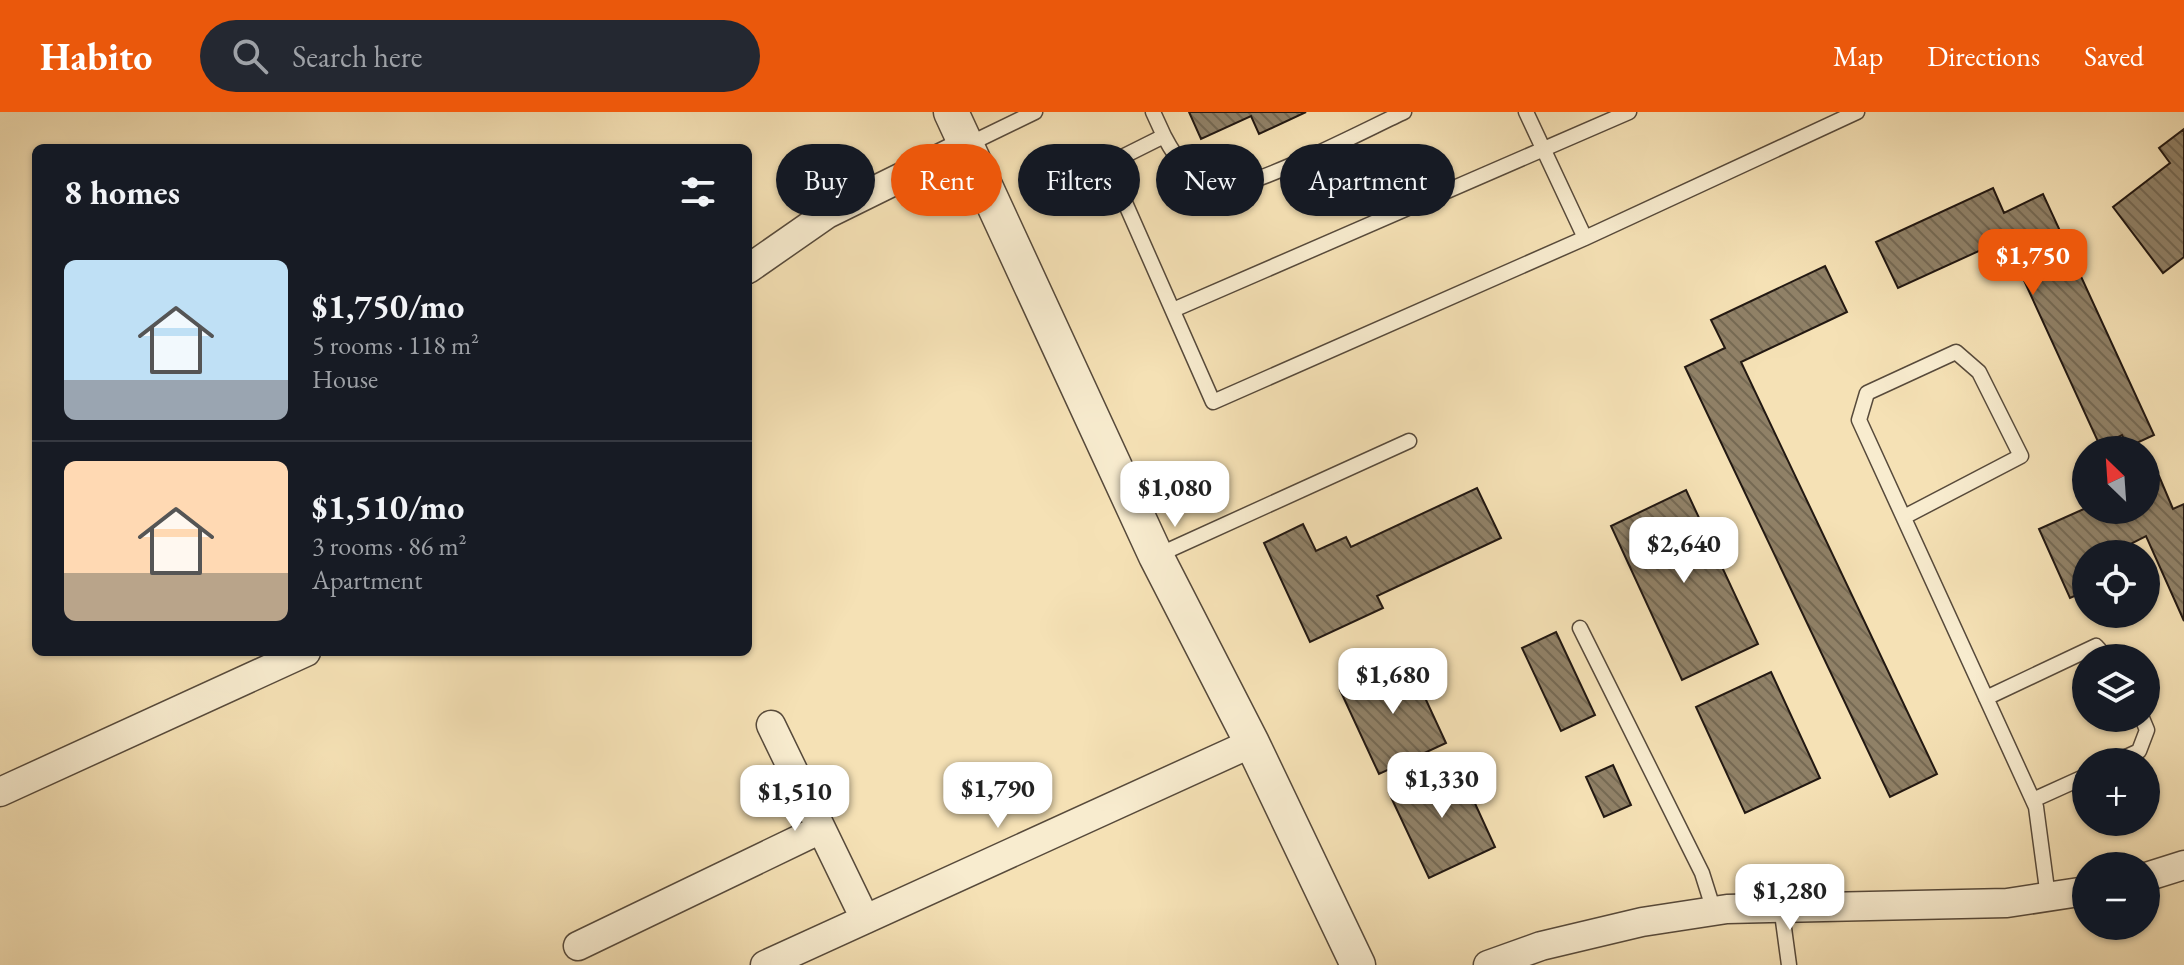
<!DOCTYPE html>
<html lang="en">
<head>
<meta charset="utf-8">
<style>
	body { margin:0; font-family:"EB Garamond",serif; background:#242831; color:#f1f3f6; height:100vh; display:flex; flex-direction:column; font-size:30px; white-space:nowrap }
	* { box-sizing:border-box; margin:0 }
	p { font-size:26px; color:#9ea1a6 }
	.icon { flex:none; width:44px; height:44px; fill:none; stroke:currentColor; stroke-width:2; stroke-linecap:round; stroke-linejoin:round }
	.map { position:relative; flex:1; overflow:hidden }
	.drawer { position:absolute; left:32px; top:32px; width:720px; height:512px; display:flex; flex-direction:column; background:#171b24; border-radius:12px; box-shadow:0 2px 6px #0004 }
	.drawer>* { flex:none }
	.top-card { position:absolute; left:776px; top:32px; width:760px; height:72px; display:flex; gap:16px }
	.needle { width:52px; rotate:335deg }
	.controls { position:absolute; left:2072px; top:324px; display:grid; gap:16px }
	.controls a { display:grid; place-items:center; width:88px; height:88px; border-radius:50%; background:#171b24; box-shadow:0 2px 6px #0004; font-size:40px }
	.price { position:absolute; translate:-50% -68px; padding:0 18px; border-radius:16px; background:#fff; color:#222; font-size:26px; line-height:52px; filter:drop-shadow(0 2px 4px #0008) }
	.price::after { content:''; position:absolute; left:50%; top:48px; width:24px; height:18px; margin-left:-12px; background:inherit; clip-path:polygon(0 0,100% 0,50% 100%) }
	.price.on { background:#ea580c; color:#fff }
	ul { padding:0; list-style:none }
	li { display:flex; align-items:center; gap:24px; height:200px; padding:0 32px }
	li+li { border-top:2px solid #363941 }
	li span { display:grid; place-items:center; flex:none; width:224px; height:160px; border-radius:12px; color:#555 }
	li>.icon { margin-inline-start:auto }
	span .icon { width:96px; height:96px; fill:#fffc; stroke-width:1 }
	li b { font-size:34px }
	h2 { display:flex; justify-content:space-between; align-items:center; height:96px; padding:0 32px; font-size:34px }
	.chip { padding:0 28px; border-radius:36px; background:#171b24; box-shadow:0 2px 6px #0004; font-size:28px; line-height:72px }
	.chip.on { background:#ea580c; color:#fff }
	header { display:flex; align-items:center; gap:48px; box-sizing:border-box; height:112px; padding:0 40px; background:#ea580c; color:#fff }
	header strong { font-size:38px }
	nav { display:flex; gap:44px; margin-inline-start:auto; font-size:28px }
	.search { width:560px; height:72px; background:#242831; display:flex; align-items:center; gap:20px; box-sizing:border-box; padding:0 28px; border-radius:44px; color:#9ea1a6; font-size:30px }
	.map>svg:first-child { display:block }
</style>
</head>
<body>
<header>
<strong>Habito</strong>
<div class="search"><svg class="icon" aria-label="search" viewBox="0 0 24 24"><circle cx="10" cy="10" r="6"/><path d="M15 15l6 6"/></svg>Search here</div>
<nav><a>Map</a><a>Directions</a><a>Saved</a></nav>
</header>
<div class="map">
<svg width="2184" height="853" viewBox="0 0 2184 853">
	<defs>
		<pattern id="building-back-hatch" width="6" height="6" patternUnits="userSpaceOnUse" patternTransform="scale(2)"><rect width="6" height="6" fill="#908167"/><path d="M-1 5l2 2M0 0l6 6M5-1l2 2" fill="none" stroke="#756953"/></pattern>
	</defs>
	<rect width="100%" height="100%" fill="#f5e1b5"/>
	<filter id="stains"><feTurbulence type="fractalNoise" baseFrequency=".0025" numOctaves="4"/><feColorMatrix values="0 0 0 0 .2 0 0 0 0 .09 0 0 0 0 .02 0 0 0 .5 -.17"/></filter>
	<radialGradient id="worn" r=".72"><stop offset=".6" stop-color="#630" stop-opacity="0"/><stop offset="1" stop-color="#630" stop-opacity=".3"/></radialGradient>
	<path fill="url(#building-back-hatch)" stroke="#221812" stroke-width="2" d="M1189,0H1306L1259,22L1251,4L1201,27Z
		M2184,17V145L2163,161L2113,95L2170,51L2159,36Z
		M1993,76L2004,101L2043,82L2154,323L2128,335L2122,323L2100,334L2005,127L1898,176L1876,130Z
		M1825,154L1847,200L1741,250L1937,662L1890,685L1685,255L1725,236L1711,208Z
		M2159,364L2173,397L2184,392V509L2146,424L2111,442H2086V479L2070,486L2039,417L2086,396L2146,398V370Z
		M1477,376L1501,426L1377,484L1383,496L1310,530L1264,431L1303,412L1316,439L1346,425L1351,435Z
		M1686,378L1758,532L1682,568L1611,414Z
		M1556,520L1595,603L1561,619L1522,536Z
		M1407,547L1446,631L1379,662L1340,578Z
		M1771,560L1820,666L1745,701L1696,595Z
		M1456,650L1495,735L1429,766L1389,681Z
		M1613,653L1631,693L1604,705L1586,665Z"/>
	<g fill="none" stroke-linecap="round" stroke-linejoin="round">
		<defs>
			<path id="service" d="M1153,0L1164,24L1108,52L1213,290L1585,126L1857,0
				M1526,0L1585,126
				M1164,24C1176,47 1193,72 1222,75C1253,77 1369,16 1404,0
				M967,33L1035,0
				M1173,198L1629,0
				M1904,405L2021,344L1979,260L1956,240L1867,281L1859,308L2036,695L2048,785
				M1156,444L1409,329
				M1580,516L1702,761L1714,799
				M1986,586L2096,534L2107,546
				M2115,650L2139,639L2147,618L2142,606
				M2033,688L2086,664
				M1781,794L1789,853"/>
			<path id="minor" d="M748,157L827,102L967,33
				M771,613L865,807
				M0,680L306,540
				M2146,765L2184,753
				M578,834L821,717
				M765,853L1252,631
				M1488,853L1541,834L1642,810L1727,797L2007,791L2086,779"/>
			<path id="tertiary" d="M951,0L1156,444L1252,631L1358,853"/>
		</defs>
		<use href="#service" stroke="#574a3b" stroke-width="17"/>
		<use href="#minor" stroke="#574a3b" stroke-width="31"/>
		<use href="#tertiary" stroke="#574a3b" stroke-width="37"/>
		<use href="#service" stroke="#f8eccf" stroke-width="14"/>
		<use href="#minor" stroke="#f8eccf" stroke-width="28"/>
		<use href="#tertiary" stroke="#f8eccf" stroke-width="34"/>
	</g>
	<rect width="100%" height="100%" filter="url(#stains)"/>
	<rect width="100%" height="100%" fill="url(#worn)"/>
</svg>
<div class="controls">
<a><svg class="needle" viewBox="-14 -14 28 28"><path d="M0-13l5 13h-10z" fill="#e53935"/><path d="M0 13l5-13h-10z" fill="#9ea1a6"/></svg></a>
<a><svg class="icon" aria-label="locate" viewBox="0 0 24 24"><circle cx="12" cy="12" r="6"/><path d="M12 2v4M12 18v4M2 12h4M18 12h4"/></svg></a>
<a><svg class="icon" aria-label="layers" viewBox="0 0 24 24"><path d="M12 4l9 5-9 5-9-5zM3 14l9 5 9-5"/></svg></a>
<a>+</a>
<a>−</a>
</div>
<b class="price on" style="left:2033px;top:185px">$1,750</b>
<b class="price" style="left:1175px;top:417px">$1,080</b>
<b class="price" style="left:1684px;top:473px">$2,640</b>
<b class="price" style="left:1393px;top:604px">$1,680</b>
<b class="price" style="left:1442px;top:708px">$1,330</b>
<b class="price" style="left:998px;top:718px">$1,790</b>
<b class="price" style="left:795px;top:721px">$1,510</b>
<b class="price" style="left:1790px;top:820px">$1,280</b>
<div class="top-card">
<a class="chip">Buy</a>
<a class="chip on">Rent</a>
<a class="chip">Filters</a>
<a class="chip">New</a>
<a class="chip">Apartment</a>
</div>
<section class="drawer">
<h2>8 homes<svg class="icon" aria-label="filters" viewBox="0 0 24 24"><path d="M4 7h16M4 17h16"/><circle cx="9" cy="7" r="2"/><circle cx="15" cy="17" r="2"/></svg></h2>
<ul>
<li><span style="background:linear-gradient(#bfe0f5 75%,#9aa5b1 0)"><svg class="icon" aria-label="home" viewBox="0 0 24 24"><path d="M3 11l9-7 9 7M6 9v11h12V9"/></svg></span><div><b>$1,750/mo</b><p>5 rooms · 118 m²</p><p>House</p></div></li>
<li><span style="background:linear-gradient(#ffd9b3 70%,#b9a48a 0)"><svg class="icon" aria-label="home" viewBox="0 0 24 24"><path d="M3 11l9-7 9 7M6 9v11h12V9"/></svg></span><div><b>$1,510/mo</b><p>3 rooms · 86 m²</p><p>Apartment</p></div></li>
</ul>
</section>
</div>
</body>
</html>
